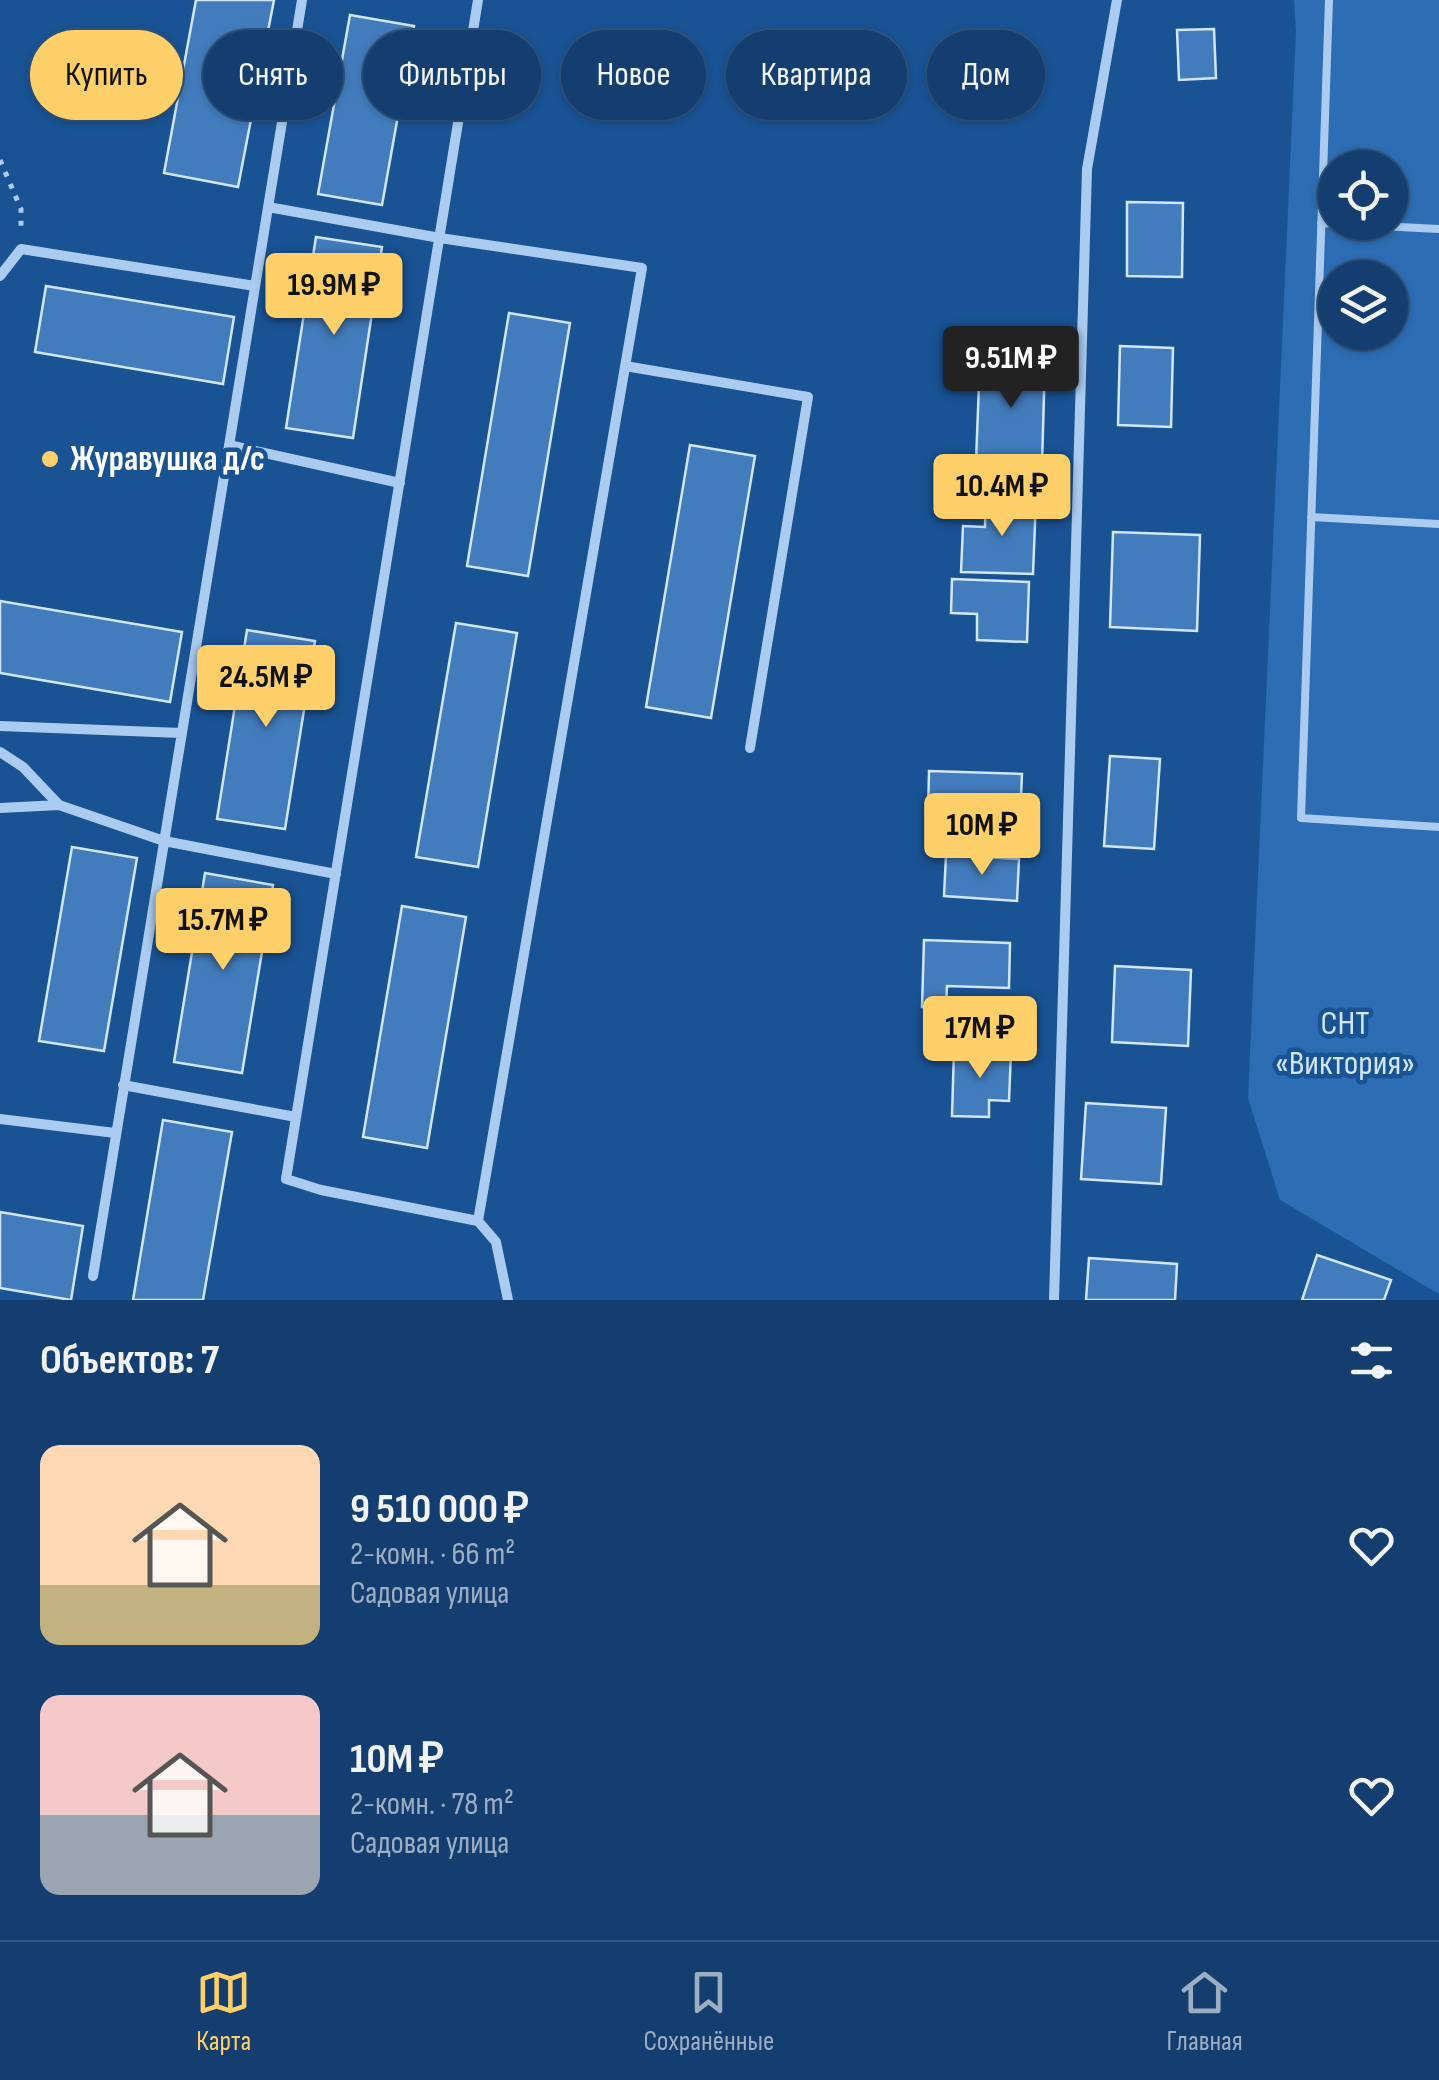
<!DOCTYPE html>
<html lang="ru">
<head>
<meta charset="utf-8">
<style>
	body { margin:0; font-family:"Sofia Sans Condensed",sans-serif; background:#1c4574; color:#f1f3f6; height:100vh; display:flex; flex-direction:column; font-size:38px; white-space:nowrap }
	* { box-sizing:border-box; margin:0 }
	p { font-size:32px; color:#9daec3 }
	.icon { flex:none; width:55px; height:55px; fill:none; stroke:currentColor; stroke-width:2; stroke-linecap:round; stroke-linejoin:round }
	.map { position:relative; height:1300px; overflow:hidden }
	.drawer { display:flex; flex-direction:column; background:#133e6f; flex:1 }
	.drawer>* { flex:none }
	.hud { position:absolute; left:30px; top:30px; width:1380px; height:90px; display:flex; gap:20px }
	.fabs { position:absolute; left:1318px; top:150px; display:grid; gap:20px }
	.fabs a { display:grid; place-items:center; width:90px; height:90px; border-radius:50%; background:#133e6f; box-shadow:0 2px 8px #0004,0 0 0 2px #325782; font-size:50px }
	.price { position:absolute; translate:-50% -85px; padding:0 22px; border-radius:10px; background:#ffcf69; color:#111; font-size:32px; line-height:65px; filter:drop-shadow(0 2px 5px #0008) }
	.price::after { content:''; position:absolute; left:50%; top:60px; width:30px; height:22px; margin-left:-15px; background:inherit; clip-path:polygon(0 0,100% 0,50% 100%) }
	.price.on { background:#222; color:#fff }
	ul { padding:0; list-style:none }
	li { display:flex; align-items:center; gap:30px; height:250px; padding:0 40px }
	li span { display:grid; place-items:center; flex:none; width:280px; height:200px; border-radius:20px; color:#555 }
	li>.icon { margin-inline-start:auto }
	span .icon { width:120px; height:120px; fill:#fffc; stroke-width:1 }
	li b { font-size:42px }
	h2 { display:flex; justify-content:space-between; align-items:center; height:120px; padding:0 40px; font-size:42px }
	.pill { padding:0 35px; border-radius:45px; background:#133e6f; box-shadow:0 2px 8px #0004,0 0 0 2px #325782; font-size:35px; line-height:90px }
	.pill.on { background:#ffcf69; color:#111 }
	.tab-bar { display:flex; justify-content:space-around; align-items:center; height:140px; border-top:2px solid #325782; background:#133e6f; font-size:28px; color:#9daec3 }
	.tab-bar a { display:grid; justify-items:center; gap:5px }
	.tab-bar .on { color:#ffcf69 }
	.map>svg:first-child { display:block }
</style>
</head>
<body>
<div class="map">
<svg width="1439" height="1300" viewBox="0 0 1439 1300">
	<rect width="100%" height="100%" fill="#195394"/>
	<path fill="#2c6db3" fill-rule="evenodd" d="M1294,0H1439V1294L1280,1200L1248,1098L1296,32ZM1335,168H1390V222H1335ZM1335,278H1390V332H1335Z"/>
	<path fill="#427cbc" stroke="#d1e6fb" stroke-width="2.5" d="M196,0H274L238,187L164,173Z
		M350,15L414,26L382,205L318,194Z
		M1214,29L1216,78L1179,80L1177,30Z
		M1127,202L1183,203L1182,277L1127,276Z
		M316,237L382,247L353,438L286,428Z
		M46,286L234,317L223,384L35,352Z
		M509,313L570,323L528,576L467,566Z
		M1120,346L1173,348L1171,427L1118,425Z
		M980,358L1045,360L1042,464L976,462Z
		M690,445L755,456L711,718L646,707Z
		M986,497L1036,499L1033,574L961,572L963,526L985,527Z
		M1113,532L1200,535L1197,631L1110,627Z
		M952,579L1029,582L1027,642L977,640V614L951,613Z
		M0,601L182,632L170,702L0,673Z
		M456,623L517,633L478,867L416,857Z
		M247,630L315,641L285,829L217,819Z
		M1110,756L1160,759L1154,849L1104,846Z
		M929,771L1022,774L1020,820L928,817Z
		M72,847L137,858L104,1051L39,1041Z
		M946,855L1019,859L1017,901L944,896Z
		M205,873L273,885L242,1073L174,1062Z
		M402,906L466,917L427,1148L363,1137Z
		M924,940L1010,943L1009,988L947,986L946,1008L922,1007Z
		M1115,966L1191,970L1188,1046L1112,1042Z
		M954,1049L1011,1051L1009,1101L989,1100V1117L952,1116Z
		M1086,1103L1166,1108L1161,1184L1081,1179Z
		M163,1120L232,1132L203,1300H133Z
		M0,1212L83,1226L71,1300L0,1288Z
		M1317,1255L1391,1280L1384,1300H1302Z
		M1089,1258L1177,1264L1175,1300H1086Z"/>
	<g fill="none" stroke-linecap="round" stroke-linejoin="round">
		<path stroke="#abccf0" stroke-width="5" stroke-dasharray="5 8" stroke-linecap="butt" d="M0,160L21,209V232"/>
		<path stroke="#abccf0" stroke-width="8" d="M1329,0L1301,818L1439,827
			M1321,223L1439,229
			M1311,517L1439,524"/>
		<path stroke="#abccf0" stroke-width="10" d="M478,0L286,1179L321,1190L478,1221L496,1242L508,1300
			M268,207L440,238L642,268L478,1221
			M0,276L21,249L255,286
			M625,366L808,397L750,748
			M229,445L400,483
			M0,726L181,733
			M0,752L23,767L59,805
			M0,808L59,805L164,841L336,874
			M123,1085L296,1117
			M0,1119L115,1133
			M93,1276L302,0
			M1054,1300L1087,169L1117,0"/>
	</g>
	<circle fill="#ffcf69" stroke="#195394" stroke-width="4" cx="50" cy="459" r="10"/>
	<g text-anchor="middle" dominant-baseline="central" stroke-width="9" stroke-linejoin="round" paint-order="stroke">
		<g font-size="35" font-weight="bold" fill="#fff" stroke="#195394" text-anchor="start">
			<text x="70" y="459">Журавушка д/с</text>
		</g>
		<g font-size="35" fill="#d1e6fb" stroke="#195394">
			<text x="1345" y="1023">СНТ<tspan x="1345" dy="40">«Виктория»</tspan></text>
		</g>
	</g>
</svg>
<div class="fabs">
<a><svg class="icon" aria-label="locate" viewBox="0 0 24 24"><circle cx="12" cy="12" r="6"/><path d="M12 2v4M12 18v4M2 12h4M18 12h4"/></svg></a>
<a><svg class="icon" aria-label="layers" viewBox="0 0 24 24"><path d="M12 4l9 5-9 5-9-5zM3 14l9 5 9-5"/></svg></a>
</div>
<b class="price" style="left:334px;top:338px">19.9M ₽</b>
<b class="price on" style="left:1011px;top:411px">9.51M ₽</b>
<b class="price" style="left:1002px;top:539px">10.4M ₽</b>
<b class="price" style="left:266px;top:730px">24.5M ₽</b>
<b class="price" style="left:982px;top:878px">10M ₽</b>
<b class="price" style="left:223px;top:973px">15.7M ₽</b>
<b class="price" style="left:980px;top:1081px">17M ₽</b>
<div class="hud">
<a class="pill on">Купить</a>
<a class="pill">Снять</a>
<a class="pill">Фильтры</a>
<a class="pill">Новое</a>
<a class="pill">Квартира</a>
<a class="pill">Дом</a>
</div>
</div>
<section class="drawer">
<h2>Объектов: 7<svg class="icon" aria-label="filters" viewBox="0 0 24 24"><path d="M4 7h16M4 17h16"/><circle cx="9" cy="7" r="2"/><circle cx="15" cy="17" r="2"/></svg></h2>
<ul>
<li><span style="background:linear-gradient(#ffd9b3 70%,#c2b280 0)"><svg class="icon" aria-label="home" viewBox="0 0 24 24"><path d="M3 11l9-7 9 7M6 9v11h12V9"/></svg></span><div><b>9 510 000 ₽</b><p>2-комн. · 66 m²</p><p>Садовая улица</p></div><svg class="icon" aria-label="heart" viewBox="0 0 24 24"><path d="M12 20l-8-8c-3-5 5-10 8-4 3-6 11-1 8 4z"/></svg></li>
<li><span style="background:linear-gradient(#f6c9c9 60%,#9aa5b1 0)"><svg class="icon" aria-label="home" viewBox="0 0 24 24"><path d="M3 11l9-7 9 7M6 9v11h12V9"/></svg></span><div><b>10M ₽</b><p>2-комн. · 78 m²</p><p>Садовая улица</p></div><svg class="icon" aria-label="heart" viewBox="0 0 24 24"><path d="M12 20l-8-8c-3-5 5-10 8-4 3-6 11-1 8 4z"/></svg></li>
</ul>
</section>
<nav class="tab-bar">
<a class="on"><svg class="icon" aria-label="map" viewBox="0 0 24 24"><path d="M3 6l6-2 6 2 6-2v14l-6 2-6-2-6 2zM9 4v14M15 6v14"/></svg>Карта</a>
<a><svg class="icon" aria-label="saved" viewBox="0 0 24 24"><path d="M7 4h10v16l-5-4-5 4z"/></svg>Сохранённые</a>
<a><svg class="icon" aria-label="home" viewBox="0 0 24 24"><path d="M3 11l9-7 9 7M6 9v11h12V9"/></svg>Главная</a>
</nav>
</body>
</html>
